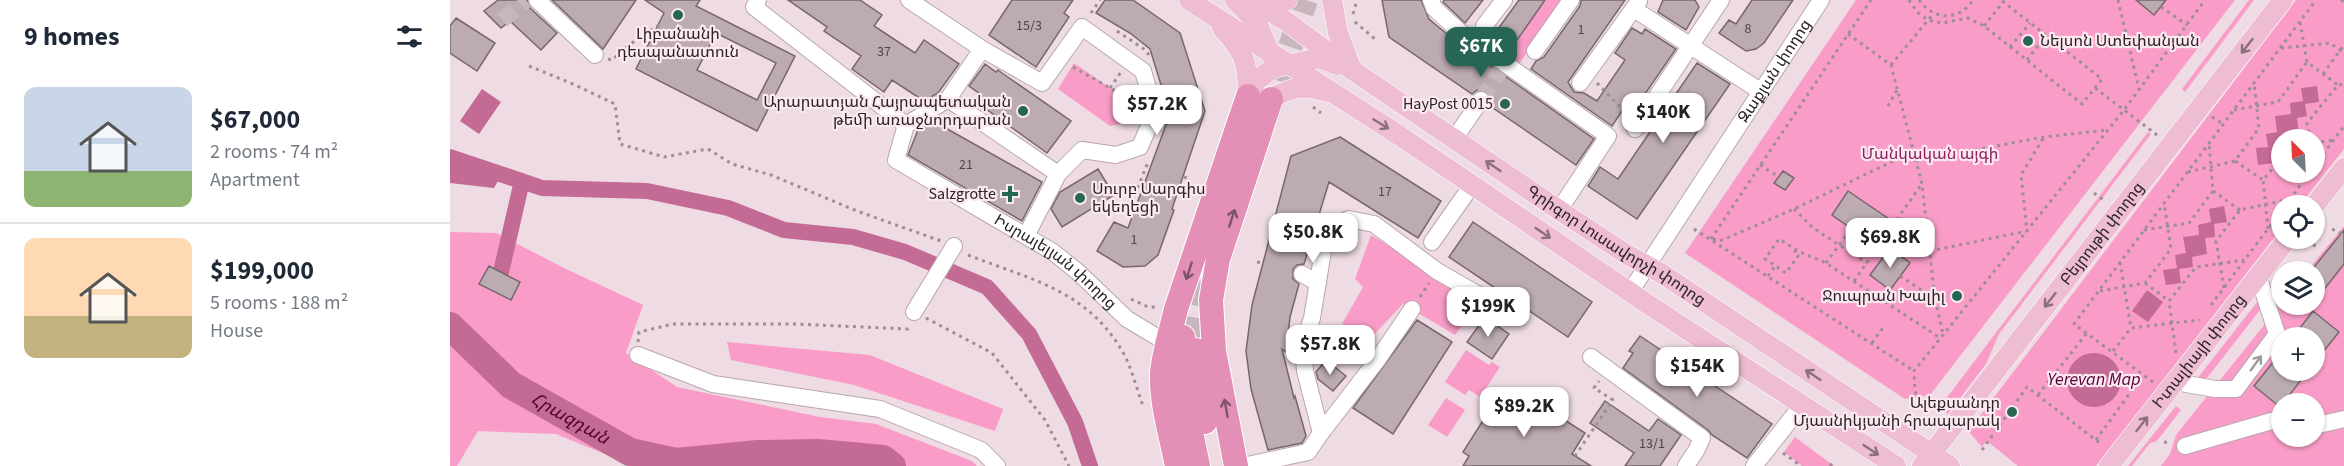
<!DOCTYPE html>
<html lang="en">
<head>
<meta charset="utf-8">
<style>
	body { margin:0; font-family:"Source Sans 3","Noto Sans Armenian",sans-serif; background:#f6f6f7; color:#1f2937; height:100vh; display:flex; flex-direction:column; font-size:22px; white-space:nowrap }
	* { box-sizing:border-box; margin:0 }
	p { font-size:20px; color:#747a83 }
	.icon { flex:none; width:33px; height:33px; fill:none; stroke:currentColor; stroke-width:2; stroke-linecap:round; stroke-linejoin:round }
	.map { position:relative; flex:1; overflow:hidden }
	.details { display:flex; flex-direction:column; background:#fff; width:450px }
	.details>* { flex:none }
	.needle { width:39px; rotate:336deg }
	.controls { position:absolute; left:1821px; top:129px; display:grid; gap:12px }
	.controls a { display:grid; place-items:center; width:54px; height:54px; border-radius:50%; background:#fff; box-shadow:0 2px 4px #0004; font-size:30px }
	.price { position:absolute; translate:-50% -51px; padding:0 14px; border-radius:12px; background:#fff; color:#222; font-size:20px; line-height:39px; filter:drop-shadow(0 2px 3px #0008) }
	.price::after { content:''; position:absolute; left:50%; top:36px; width:18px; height:14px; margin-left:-9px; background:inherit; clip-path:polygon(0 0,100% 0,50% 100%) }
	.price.current { background:#276654; color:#fff }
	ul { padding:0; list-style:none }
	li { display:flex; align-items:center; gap:18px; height:150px; padding:0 24px }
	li+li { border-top:2px solid #e0e1e3 }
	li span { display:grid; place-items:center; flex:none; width:168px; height:120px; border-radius:12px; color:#555 }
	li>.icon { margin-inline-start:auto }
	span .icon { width:72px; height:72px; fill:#fffc; stroke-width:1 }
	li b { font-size:26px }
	h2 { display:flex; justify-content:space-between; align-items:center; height:72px; padding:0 24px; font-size:26px }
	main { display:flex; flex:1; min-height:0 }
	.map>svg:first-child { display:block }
</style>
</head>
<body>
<main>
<section class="details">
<h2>9 homes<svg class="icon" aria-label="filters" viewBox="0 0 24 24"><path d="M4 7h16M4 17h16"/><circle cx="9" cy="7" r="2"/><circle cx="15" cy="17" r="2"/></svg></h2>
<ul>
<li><span style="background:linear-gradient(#c9d6e8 70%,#8fb573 0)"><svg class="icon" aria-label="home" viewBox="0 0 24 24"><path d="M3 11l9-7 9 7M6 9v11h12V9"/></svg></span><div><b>$67,000</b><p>2 rooms · 74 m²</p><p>Apartment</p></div></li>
<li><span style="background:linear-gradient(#ffd9b3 65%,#c2b280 0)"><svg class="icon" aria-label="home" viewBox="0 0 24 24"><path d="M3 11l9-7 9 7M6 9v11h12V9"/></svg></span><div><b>$199,000</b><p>5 rooms · 188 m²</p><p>House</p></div></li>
</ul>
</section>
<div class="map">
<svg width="1894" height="466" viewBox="0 0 1894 466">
	<rect width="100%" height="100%" fill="#eedbe3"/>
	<path fill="#f99dc8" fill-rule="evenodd" d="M1095,0H1114L1069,64L1057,56Z
		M1406,0H1785L1480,395L1455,399L1235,253Z
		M1799,0H1804L1735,92L1732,89Z
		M1846,0H1894V149L1850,205L1832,206L1831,229L1646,466H1568L1537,441L1532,447L1520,433V429ZM1832,140H1864V172H1832Z
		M624,63L685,105L677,122L660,126L608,89Z
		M1698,132L1701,134L1549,334L1536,364L1498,414L1489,408Z
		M1894,226V466H1711L1720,454L1726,435L1831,304H1864V272L1857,271ZM1832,338H1864V370H1832ZM1832,404H1864V436H1832Z
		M0,232L46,233L116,269L193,305L176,353L227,387L370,417L426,424L522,461L527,466H184L106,434L28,431L7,466H0ZM39,266L70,282L61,300L29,284Z
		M921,235L1030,301L1005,335L953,304L918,341L892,324L913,287L905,279Z
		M1808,301L1810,310L1757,378L1746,380Z
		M277,342L420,355L553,409L545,431L404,385L281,360Z
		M1016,350L1039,365L1042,362L1050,367L1030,397L1019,390L1015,395L995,382Z
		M996,398L1015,410L997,437L978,425Z
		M1726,406L1731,410L1707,441L1700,443L1682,466H1678Z
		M1345,437L1384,466H1352L1334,452Z"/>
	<path fill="#c36a95" d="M1867,86L1869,102L1855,104L1857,116L1847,118L1849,134L1833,136L1831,147L1822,149L1823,163L1808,165L1806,148L1818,147L1816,134L1827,132L1825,116L1841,114L1840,103L1853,101L1851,88Z
		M32,89L51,102L29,134L10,121Z
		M0,162L48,181L44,188L0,183Z
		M1774,206L1777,222L1764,224L1765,237L1755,238L1757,254L1742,257L1743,267L1729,269L1731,283L1716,285L1713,270L1727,268L1725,255L1736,253L1733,237L1749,235L1748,225L1761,222L1759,209Z
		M1697,290L1713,302L1698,322L1682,311Z
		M1617 380a27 27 0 1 1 54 0a27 27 0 1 1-54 0Z"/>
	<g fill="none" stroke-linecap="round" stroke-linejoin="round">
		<path stroke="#c36a95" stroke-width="16" d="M0,157L92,188L197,191L278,208L334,230L403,237L455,252L537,287L579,334L625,422L640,466
			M51,272L72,181"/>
		<path stroke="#c36a95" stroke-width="28" id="s1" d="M0,326L61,385L180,452L226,462L308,454L368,453L433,459L442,466"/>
	</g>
	<path fill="#bdabb2" stroke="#77666d" stroke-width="1.5" fill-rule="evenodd" d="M48,0H77L80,8L107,33L91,50L60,21L51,28L34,11Z
		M102,0H186L153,49Z
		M195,0H250L246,6L345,56L307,131L186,69L214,13ZM266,33L326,63L307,100L247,70Z
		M338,0H410L432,15L424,26L465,53L474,40L509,64L488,93L474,101L442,80L434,92L402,69L411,56L374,31L377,27Z
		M562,0H623L614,13L619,17L586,67L539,35Z
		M655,0H683L730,33L755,111L722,209L724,210L708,255L695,266L673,267L647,251L664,222L678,228L720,114L700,49L680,33L646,13Z
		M932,0H971L979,19L1004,40L1144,139L1126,165L1040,106L1041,96L1036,91L1027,90L1022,94L939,37Z
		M994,0H1033L1015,23L993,2Z
		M1069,0H1095L1058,53L1040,40Z
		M1131,0H1175L1118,82L1124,92L1134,93L1147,101L1175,60L1165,53L1182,28L1192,34L1195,29L1226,49L1186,107L1178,102L1162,126L1081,69L1086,61L1094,57L1130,6Z
		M1213,0H1245L1249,7L1236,30L1208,12Z
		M1302,0H1343L1314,43L1306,49L1296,51L1269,33L1279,20L1286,24Z
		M1686,0H1716L1704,15Z
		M6,18L45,43L27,71L0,53V26Z
		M1247,63L1280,84L1187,219L1138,186L1150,167L1168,179Z
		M535,64L546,72L548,70L552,73L621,121L597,153L525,101L530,94L519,86Z
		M483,121L592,182L572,221L458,155L468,130Z
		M890,137L991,201L968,238L879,182L854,264L847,265L843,269V279L849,284L840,317L836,352L832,349L844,398L845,396L856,436L852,443L818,450L801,389L796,351L802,305L841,156Z
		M648,169L664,195L612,227L601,209L610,192Z
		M1333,171L1344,178L1335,190L1324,183Z
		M1398,191L1439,219L1422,243L1382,215Z
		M1023,222L1142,302L1118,337L999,257Z
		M1894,230V264L1872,292L1864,287V267Z
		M1440,248L1460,263L1440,290L1420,275Z
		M39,266L70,282L61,300L29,284Z
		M1863,311L1889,332L1864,363V338H1842Z
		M1035,317L1059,334L1042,359L1017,342Z
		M967,320L1002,342L943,434L903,408Z
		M1190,336L1322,424L1297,458L1262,435L1258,430L1173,368L1183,353L1179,351Z
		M1832,351V370H1859L1830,407L1804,386Z
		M876,360L896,376L883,391L868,379L866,372Z
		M1077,396L1135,433L1122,454L1141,466H1013L1019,456L1013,452L1046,400L1056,407L1062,397L1072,403Z
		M1155,401L1199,431L1208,419L1231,435L1210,466H1175L1184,453L1140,423Z"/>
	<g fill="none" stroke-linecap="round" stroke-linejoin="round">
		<path stroke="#c7b6bd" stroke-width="16" stroke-dasharray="16 8" stroke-linecap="butt" d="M52,20L76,0
			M1031,100L1050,71"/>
		<path stroke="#c7b6bd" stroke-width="24" stroke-dasharray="24 12" stroke-linecap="butt" d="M817,115L856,0
			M745,342L753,294L758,280"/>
		<defs>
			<g id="minor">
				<path d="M87,0L145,55"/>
				<path d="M308,0L304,7L456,125"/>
				<path d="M459,0L532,49L592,83L632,27L693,71L700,95L701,121L690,147L666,155L632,150L608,174L577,234"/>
				<path d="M981,0L984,8L1010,32L1158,136L1109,210"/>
				<path d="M1184,9L1310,91"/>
				<path d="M1034,26L1054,0"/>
				<path d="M1085,51L1121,0"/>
				<path d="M1130,83L1189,1"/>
				<path d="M498,99L608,174"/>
				<path id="s2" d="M456,125L446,160L603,252L628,272L677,319L717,343"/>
				<path d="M456,125L498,99L532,49"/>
				<path d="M1185,129L1271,0"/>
				<path d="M1004,139L1031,100"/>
				<path d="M982,242L1022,185"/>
				<path d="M852,274L868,283"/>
				<path id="s3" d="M1180,292L1371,0"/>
				<path d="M464,312L504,246"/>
				<path d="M188,355L263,384L430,409L531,450L547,466"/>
				<path d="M1141,357L1252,438L1246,451L1236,466"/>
				<path d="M1725,382L1765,389H1786L1827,334L1808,276"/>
				<path d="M1864,426L1894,419"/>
				<path d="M871,433L928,359L962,309"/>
				<path d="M1735,446L1832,418"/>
				<path d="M793,466L858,452L871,433L855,371L853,345L862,318L874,245L881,227L899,219L924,224L987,271L1034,298"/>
				<path d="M1304,466L1352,405"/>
			</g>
			<g id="major">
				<path d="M739,0L950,136L1196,303L1446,466"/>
				<path d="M785,0L807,23L821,55"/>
				<path id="s4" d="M799,0L836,21L902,70L1109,210L1176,254L1214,275L1500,466"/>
				<path d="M882,0L888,33L902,70"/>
				<path d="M805,9L837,0"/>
				<path d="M772,28C794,53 798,61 798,95"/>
				<path d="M798,96L807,80L824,68L869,58L888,65"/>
				<path d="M821,99C842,86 854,85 878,92"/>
				<path d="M1864,206L1894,168"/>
				<path id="s5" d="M1472,466L1833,0"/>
				<path id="s6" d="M1659,466L1838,238"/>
			</g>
			<path id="highway" d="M733,337L731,370L732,388L748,466
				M746,350L755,422
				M727,466C721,436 711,404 712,373C714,352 721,330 726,309L798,96
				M786,466L764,351L761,300L768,259L821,99"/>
		</defs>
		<use href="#minor" stroke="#b9a6ae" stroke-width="18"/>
		<use href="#major" stroke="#fff" stroke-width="21"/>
		<use href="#highway" stroke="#fff" stroke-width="26"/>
		<path stroke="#9c8e94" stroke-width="3" stroke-dasharray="3 4.5" stroke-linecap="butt" d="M1459,0L1467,12L1478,20L1492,23L1518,18L1534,26L1632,104L1652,79L1551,0
			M1469,0C1483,20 1509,22 1523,0
			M1668,0L1689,89
			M1891,0L1894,2
			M1711,7L1737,25
			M641,13L650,0
			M903,14L907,0
			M905,22L925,39
			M1850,22L1857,62L1888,85
			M1534,26L1554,1
			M667,31L697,51L699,56
			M1398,34L1441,65L1472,184L1485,299L1493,334
			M1560,47L1580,23
			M1831,48L1880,43L1894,53
			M158,59L162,60L179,45L212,23
			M1577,60L1596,35
			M1441,65L1483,14
			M79,66L123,84L165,104L170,144L214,157L258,149L282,164L321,175L407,211L491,241
			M623,67L685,102
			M1873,74L1894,45
			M1147,83L1178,115
			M660,88L671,72
			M1645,88L1707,135
			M1438,106L1447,90
			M863,107L871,113
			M1784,110L1828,102L1857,62
			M1762,117L1773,124
			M1860,140L1857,123L1888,85L1894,84
			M1864,143L1883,140
			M1466,161L1594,137L1657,130
			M1785,161L1813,180
			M1310,165L1329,177
			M1864,166L1894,126
			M1738,172L1785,161L1809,128L1804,83
			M734,177L740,179
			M1763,191L1790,210
			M1644,193L1655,201
			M685,195L698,162
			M1835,206L1860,172
			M1344,209L1363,228L1417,263
			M1443,225L1480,251L1577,231L1571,175L1594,137
			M1244,229L1464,371
			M1818,229L1813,180L1832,157
			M1882,229L1894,235
			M1694,230L1739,223L1763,191L1759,144
			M1261,239L1421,0
			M1263,239L1270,241L1344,209L1464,151
			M1857,240L1868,248
			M1346,250L1344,253L1348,256L1336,273L1315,259L1329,239L1350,252L1376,263L1490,338
			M518,255C582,280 641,291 676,358C683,373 687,390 693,406
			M807,262L814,263
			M1670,262L1681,328
			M1376,263L1401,229
			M1318,276L1325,266
			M1450,276L1485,299
			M1404,281L1471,185
			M1695,283L1719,301
			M1774,288L1766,241L1790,210L1840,199
			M1650,291L1695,283L1721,249L1714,203
			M970,297L979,283
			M681,299L698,307H708
			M1761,305L1832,210
			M476,318L542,353L595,420L619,466
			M876,326L917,351
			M188,342L189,332L223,324H344L458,329L460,325
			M1422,343L1435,325
			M1663,351L1681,328L1750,320
			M1726,353L1719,301L1746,267L1794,260
			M1703,382L1624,324L1866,0
			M1588,395L1637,333
			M1472,408L1465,391L1464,371L1674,110L1755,0
			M1646,440L1693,375
			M1714,442L1721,443
			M1532,450L1577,387L1651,444
			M1333,453L1351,466
			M1125,456L1163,400L1144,388L1149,381
			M1380,466L1384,461"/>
		<use href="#minor" stroke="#fff" stroke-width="16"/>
		<use href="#major" stroke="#eebcd3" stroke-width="20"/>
		<use href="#highway" stroke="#e38fb6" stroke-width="24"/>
	</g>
	<defs><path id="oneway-shaft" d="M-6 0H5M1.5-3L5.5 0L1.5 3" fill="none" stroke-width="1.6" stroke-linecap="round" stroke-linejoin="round" transform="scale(1.5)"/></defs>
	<g stroke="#8c707d">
		<use href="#oneway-shaft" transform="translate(1797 46) rotate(128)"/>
		<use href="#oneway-shaft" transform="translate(931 124) rotate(32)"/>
		<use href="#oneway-shaft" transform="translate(1043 166) rotate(-146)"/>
		<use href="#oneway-shaft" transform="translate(1093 233) rotate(34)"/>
		<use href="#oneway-shaft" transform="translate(1600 300) rotate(128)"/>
		<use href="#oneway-shaft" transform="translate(1363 375) rotate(-146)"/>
		<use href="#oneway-shaft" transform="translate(1692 424) rotate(-52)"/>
		<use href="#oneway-shaft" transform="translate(1421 450) rotate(33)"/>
	</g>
	<g stroke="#7e5467">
		<use href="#oneway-shaft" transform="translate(782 218) rotate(-72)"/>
		<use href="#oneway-shaft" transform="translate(739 271) rotate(108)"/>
		<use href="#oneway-shaft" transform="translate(776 408) rotate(-100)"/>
	</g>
	<use stroke="#a09c9e" href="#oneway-shaft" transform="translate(1806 363) rotate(-54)"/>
	<g fill="#276654" stroke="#fce8f0" stroke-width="2">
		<circle cx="228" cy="15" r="6"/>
		<circle cx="1578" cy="41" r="6"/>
		<circle cx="1055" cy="104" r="6"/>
		<circle cx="573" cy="111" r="6"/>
		<path d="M557 185h6v6h6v6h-6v6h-6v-6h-6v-6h6z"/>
		<circle cx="630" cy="198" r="6"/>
		<circle cx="1507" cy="296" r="6"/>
		<circle cx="1562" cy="412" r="6"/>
	</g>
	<g text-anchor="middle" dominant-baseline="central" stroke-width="4.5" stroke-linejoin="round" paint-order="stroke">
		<g font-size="14" fill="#50464a">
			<text x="579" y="26">15/3</text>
			<text x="1298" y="29">8</text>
			<text x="1131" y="30">1</text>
			<text x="434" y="52">37</text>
			<text x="516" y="165">21</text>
			<text x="935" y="192">17</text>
			<text x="684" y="240">1</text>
			<text x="1202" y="444">13/1</text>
		</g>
		<g font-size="16" fill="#2b2427" stroke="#fce8f0" text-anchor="end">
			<text x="228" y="34" text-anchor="middle">Լիբանանի<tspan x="228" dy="18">դեսպանատուն</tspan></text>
			<text x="1590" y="41" text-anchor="start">Նելսոն Ստեփանյան</text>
			<text x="561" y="102">Արարատյան Հայրապետական<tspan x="561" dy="18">թեմի առաջնորդարան</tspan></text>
			<text x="1043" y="104">HayPost 0015</text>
			<text x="642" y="189" text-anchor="start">Սուրբ Սարգիս<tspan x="642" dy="18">եկեղեցի</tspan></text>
			<text x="546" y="194">Salzgrotte</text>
			<text x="1495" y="296">Ջուպրան Խալիլ</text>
			<text x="1550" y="403">Ալեքսանդր<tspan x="1550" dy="18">Մյասնիկյանի հրապարակ</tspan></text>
		</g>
		<g font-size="16" fill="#2b2427" stroke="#fce8f0">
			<text stroke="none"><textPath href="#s3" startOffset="264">Զաքյան փողոց</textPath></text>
			<text stroke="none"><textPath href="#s5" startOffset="294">Բեյրութի փողոց</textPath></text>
			<text stroke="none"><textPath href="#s4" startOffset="442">Գրիգոր Լուսավորչի փողոց</textPath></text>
			<text stroke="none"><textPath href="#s2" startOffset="226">Իսրայելյան փողոց</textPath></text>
			<text stroke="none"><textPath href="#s6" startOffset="146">Իտալիայի փողոց</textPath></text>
		</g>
		<g font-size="16" fill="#8c215e" stroke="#fce8f0">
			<text x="1480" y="154">Մանկական այգի</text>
		</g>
		<g font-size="18" font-style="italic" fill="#550135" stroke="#fce8f0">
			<text x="1644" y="379">Yerevan Map</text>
			<text stroke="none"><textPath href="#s1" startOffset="153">Հրազդան</textPath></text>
		</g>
	</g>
</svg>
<div class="controls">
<a><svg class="needle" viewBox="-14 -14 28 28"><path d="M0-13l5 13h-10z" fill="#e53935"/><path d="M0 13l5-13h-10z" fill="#747a83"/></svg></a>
<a><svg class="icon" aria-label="locate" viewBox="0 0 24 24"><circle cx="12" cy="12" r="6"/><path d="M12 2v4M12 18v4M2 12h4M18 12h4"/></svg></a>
<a><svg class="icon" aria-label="layers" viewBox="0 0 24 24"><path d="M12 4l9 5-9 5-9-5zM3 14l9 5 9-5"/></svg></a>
<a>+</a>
<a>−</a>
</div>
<b class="price current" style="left:1031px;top:78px">$67K</b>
<b class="price" style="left:707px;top:136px">$57.2K</b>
<b class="price" style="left:1213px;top:144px">$140K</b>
<b class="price" style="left:863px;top:264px">$50.8K</b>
<b class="price" style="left:1440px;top:269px">$69.8K</b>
<b class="price" style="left:1038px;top:338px">$199K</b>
<b class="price" style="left:880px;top:376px">$57.8K</b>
<b class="price" style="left:1247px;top:398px">$154K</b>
<b class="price" style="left:1074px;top:438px">$89.2K</b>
</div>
</main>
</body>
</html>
